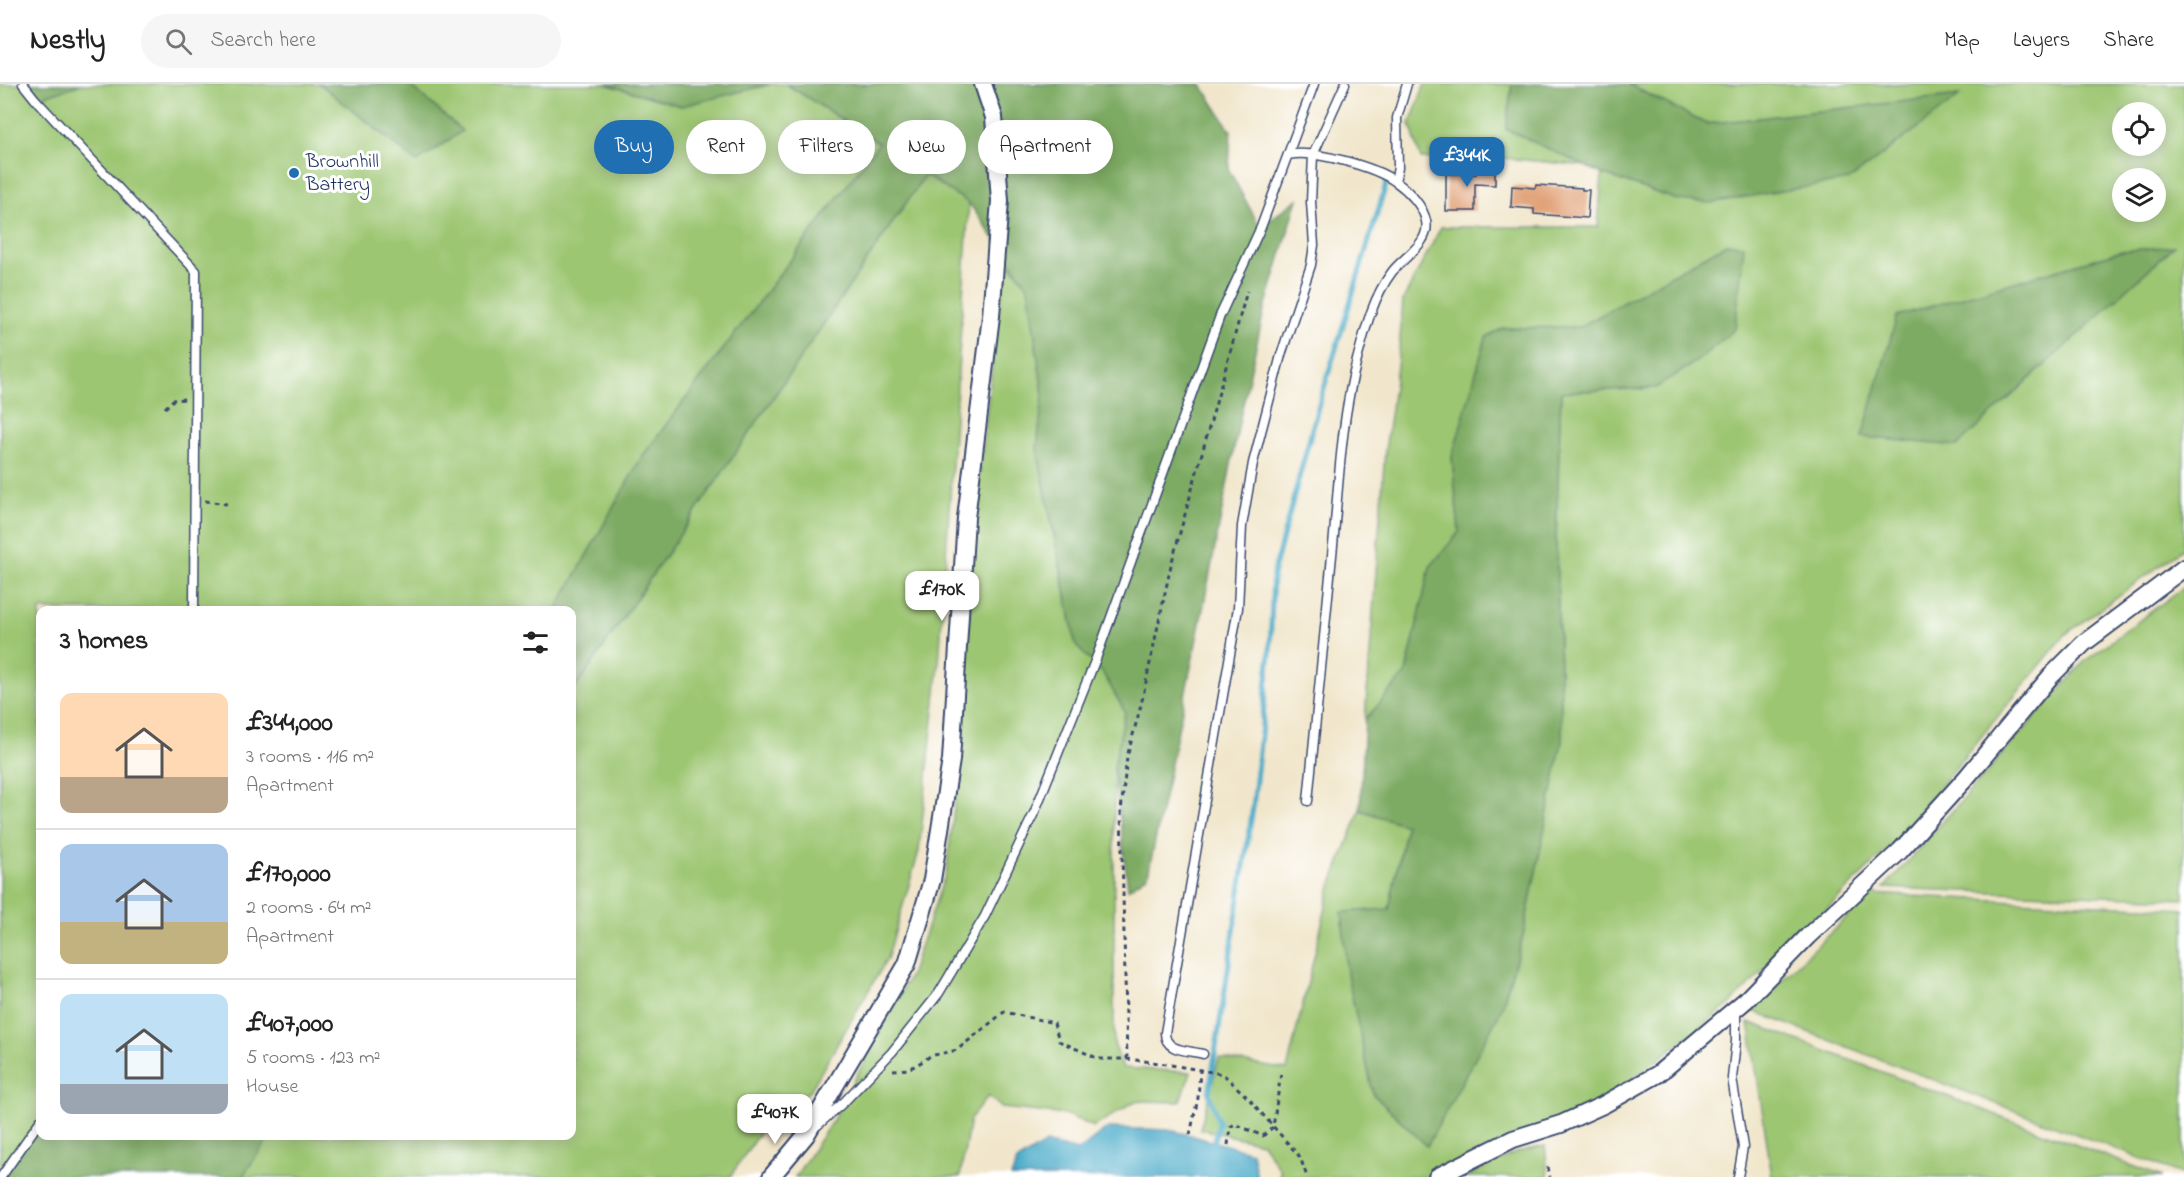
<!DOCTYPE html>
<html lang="en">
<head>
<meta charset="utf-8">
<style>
	body { margin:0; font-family:"Indie Flower",sans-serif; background:#f6f6f6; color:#222; height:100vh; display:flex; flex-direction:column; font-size:22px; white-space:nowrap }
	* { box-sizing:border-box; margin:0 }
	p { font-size:20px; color:#767676 }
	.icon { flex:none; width:33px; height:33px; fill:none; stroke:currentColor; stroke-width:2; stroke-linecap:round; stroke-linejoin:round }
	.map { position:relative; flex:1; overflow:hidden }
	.sheet { position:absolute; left:36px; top:522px; width:540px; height:534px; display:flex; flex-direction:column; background:#fff; border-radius:12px; box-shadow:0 3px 15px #0003 }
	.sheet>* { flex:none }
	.banner { position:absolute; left:594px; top:36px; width:570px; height:54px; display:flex; gap:12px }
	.fabs { position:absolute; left:2112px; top:18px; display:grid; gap:12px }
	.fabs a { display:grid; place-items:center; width:54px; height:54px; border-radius:50%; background:#fff; box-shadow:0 3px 15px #0003; font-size:30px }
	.price { position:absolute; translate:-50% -51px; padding:0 14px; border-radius:12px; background:#fff; color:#222; font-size:20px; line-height:39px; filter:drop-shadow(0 2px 3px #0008) }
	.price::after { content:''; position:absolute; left:50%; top:36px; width:18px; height:14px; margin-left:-9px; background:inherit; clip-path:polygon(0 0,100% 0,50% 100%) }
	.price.on { background:#1f6fb2; color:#fff }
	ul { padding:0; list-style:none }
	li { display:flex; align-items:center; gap:18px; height:150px; padding:0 24px }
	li+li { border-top:2px solid #e0e0e0 }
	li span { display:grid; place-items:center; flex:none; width:168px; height:120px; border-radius:12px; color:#555 }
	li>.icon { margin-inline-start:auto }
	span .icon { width:72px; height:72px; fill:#fffc; stroke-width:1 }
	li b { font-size:26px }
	h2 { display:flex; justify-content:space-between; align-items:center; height:72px; padding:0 24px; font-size:26px }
	.tag { padding:0 21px; border-radius:27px; background:#fff; box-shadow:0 3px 15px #0003; font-size:21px; line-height:54px }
	.tag.on { background:#1f6fb2; color:#fff }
	header { display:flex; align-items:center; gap:36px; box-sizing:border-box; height:84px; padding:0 30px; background:#fff; border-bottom:2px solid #e0e0e0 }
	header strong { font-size:28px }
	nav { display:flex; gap:33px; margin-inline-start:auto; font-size:21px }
	.search { width:420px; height:54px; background:#f6f6f6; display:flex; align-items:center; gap:15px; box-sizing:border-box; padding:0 21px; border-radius:33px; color:#767676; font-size:22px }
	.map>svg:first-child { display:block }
</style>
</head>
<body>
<header>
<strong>Nestly</strong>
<div class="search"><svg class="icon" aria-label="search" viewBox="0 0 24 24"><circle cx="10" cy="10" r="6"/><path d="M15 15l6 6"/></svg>Search here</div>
<nav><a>Map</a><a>Layers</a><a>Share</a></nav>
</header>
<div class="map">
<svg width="2184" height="1093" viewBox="0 0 2184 1093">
	<rect width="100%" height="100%" fill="#fff"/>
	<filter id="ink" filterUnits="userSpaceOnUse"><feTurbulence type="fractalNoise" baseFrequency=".0167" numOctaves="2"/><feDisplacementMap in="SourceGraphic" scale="12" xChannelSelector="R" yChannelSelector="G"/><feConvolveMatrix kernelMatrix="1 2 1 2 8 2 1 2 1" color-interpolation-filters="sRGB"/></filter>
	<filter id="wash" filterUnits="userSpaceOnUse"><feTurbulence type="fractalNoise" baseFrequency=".008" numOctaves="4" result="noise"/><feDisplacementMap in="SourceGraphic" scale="24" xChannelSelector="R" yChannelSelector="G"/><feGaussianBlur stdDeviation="1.35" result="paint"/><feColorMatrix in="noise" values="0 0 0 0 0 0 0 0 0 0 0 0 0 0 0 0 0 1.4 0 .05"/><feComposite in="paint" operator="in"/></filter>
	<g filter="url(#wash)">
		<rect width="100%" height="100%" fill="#f1e6cb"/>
		<path fill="#9dc672" stroke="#5c7a68" stroke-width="1.5" fill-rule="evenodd" d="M0,0H22L35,15L81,0H320L417,78L462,47L409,0H466L468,2L470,0H605L681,22L771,0H786L879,59L641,374L556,526H40V1037L0,1090Z
			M1425,0H1512L1506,45L1586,82L1504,74L1421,75L1410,40Z
			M1628,0H2184V464L2066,550L1891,762L1729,921L1634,994L1596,1020L1437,1087L1429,1093H1278L1281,1087L1262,1059L1200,1045L1219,974L1287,986L1331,802L1360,726L1406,741L1389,825L1373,1010L1427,1062L1501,926L1523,852L1562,657L1556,456L1561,307L1656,304L1744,162L1728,159L1580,243L1503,244L1452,373L1460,448L1430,483L1406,589L1365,636L1385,367L1399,267L1403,216L1441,143H1598L1602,90L1678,116L1959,11L1706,40ZM2122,28H2156V62H2122ZM2122,94H2156V128H2122ZM2173,163L1956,362L1897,232L2122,167Z
			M925,91L969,119L939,579L919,767L887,875L810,1007L769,1034L730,1093H242L270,1052H572V609Z
			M1005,174L1028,203L1043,311L1037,365L1076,562L1103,589L1125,628L1114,683V960L1123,984L1191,988L1180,1018L1135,1017L1094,1043L1067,1031L1002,1024L988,1012L970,1035L960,1093H795L833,1036L911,889L946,789L961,667L975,427Z
			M2184,503V815L1884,804L2085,577Z
			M1871,810L2184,825V1091L1750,926Z
			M1749,938L2162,1093H1772Z
			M1545,1062L1548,1093H1465L1517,1068Z"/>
		<path fill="#7eab64" stroke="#4c6d61" stroke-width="1.5" d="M22,0H81L35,15Z
			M320,0H409L462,47L417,78Z
			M605,0H771L681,22Z
			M786,0H1201L1231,47L1229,86L1260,143L1298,115L1264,227L1240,334L1204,520L1148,791L1128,805L1114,683L1125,628L1103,589L1076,562L1037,365L1043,311L1028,203L969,119L925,91L572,609V526H556L641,374L879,59Z
			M1512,0H1628L1706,40L1961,11L1849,96L1710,119L1678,116L1602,90L1506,45Z
			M1728,159L1744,162L1735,245L1697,277L1656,304L1561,308L1556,456L1562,657L1523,852L1501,926L1427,1062L1373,1010L1347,890L1342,828L1389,825L1406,741L1360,726L1365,636L1406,589L1430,483L1459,448L1452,373L1486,253L1503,244L1580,243Z
			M2174,162L1957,362L1862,353L1897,232L2122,167Z
			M40,1040V1052H270L242,1093H3Z"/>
		<path fill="#49aac8" stroke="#326c93" stroke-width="1.5" d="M1108,1044L1171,1046L1252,1068L1257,1093H1011L1017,1077L1046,1059L1078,1067Z"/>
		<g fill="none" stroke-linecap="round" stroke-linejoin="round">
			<path stroke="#49aac8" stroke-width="5" d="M1214,1058L1219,1039L1209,1009L1253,723L1270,568L1273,490L1317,327L1388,94"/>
		</g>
		<g id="blocks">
			<path fill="#de9869" d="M1476,82H1495V101L1475,100V127H1446V90H1476Z
				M1536,101L1582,104V106H1589L1587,134L1534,130V125L1511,123L1512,102L1535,104Z"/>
		</g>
	</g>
	<g filter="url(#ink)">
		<use href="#blocks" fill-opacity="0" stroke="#3b4a6e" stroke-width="1.5"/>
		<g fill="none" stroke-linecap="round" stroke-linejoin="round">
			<defs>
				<path id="lane" d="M23,0L35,15L196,187L194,526
					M1289,71C1312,65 1376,83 1396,98C1409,107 1423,122 1426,137C1431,159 1403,173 1392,188C1373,213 1365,246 1357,276C1342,333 1339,393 1334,451C1325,540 1317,628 1308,717
					M1395,97L1398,84L1397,34L1407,0
					M1736,924V957L1732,994L1743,1063L1738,1093
					M1203,970C1189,966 1165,968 1165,949L1238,524L1242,442L1253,379L1281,271L1311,181L1314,161L1311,118L1313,71L1345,0
					M818,1041L844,1018L892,968L939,909L985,832L1035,727L1097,572L1220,232L1261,143L1314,0
					M1,1093L40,1037"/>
				<path id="street" d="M771,1093L806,1051L907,880L932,796L951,676L966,434L991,232L1000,117L994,33L983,0
					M1437,1093L1513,1055L1561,1040L1603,1021L1658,990L1746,916L1808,852L1900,767L1966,694L2050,593L2084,559L2184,484"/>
			</defs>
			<use href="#lane" stroke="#3b4a6e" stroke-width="11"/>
			<use href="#street" stroke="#3b4a6e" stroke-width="20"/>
			<path stroke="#3b4a6e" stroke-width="3" stroke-dasharray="4.5 4.5" stroke-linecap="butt" d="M165,324L173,316L185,315
				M205,417L227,420
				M1127,975L1121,727L1127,673L1141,621L1171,481L1247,207
				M893,986L909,985L925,976L930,972L957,966L1004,928L1054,939L1059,957L1099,975H1127L1160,979L1223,990L1249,1015L1300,1073L1307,1093
				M1190,1051L1198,1014L1200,987
				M1228,1061L1230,1043L1235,1040L1263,1052L1273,1043L1281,989
				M1548,1083L1550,1093"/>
			<use href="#lane" stroke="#fff" stroke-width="8"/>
			<use href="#street" stroke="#fff" stroke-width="16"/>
		</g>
	</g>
	<circle fill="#1f6fb2" stroke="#fff" stroke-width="2" cx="294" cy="89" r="6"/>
	<g text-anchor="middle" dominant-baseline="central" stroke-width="6" stroke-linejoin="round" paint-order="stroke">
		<g font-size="20" fill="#1b2f5e" stroke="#fff" text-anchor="start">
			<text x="306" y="78">Brownhill<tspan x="306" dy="23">Battery</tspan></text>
		</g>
	</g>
</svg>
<div class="fabs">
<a><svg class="icon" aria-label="locate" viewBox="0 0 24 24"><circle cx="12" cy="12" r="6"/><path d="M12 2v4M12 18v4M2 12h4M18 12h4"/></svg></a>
<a><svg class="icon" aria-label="layers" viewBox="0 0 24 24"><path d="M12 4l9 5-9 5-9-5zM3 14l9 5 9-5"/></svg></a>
</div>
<b class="price on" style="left:1467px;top:104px">£344K</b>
<b class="price" style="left:942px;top:538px">£170K</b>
<b class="price" style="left:775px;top:1061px">£407K</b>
<div class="banner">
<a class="tag on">Buy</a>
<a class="tag">Rent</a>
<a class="tag">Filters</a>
<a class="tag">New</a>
<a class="tag">Apartment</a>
</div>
<section class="sheet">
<h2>3 homes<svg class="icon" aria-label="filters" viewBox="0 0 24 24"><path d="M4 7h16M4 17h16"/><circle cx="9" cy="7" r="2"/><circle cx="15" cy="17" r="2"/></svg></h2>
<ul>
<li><span style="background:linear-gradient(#ffd9b3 70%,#b9a48a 0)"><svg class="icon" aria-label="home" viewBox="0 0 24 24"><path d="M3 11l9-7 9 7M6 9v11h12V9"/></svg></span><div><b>£344,000</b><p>3 rooms · 116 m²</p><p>Apartment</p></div></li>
<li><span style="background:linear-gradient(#a9c7e8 65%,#c2b280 0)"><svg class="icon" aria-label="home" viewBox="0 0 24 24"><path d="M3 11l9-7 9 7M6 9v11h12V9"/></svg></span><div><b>£170,000</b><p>2 rooms · 64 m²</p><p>Apartment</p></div></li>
<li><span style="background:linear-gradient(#bfe0f5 75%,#9aa5b1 0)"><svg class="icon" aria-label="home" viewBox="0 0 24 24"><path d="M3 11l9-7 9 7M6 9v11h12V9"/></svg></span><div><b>£407,000</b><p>5 rooms · 123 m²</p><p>House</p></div></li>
</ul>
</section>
</div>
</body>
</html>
